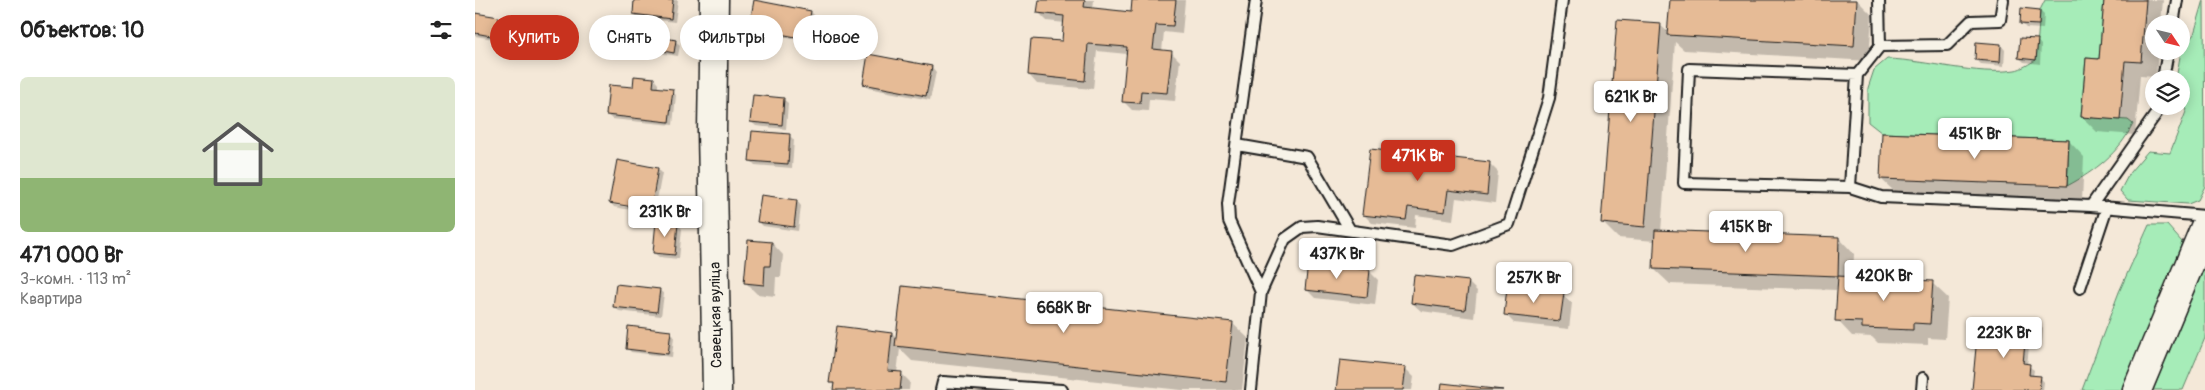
<!DOCTYPE html>
<html lang="ru">
<head>
<meta charset="utf-8">
<style>
	body { margin:0; font-family:Pangolin,sans-serif; background:#f6f6f6; color:#222; height:100vh; display:flex; flex-direction:column; font-size:19px; white-space:nowrap }
	* { box-sizing:border-box; margin:0 }
	p { font-size:16px; color:#767676 }
	.icon { flex:none; width:28px; height:28px; fill:none; stroke:currentColor; stroke-width:2; stroke-linecap:round; stroke-linejoin:round }
	.map { position:relative; flex:1; overflow:hidden }
	.panel { display:flex; flex-direction:column; background:#fff; width:475px }
	.panel>* { flex:none }
	.hud { position:absolute; left:15px; top:15px; width:475px; height:45px; display:flex; gap:10px }
	.needle { width:32px; rotate:125deg }
	.buttons { position:absolute; left:1670px; top:15px; display:grid; gap:10px }
	.buttons a { display:grid; place-items:center; width:45px; height:45px; border-radius:50%; background:#fff; box-shadow:0 2px 12px #0003; font-size:25px }
	.price { position:absolute; translate:-50% -42px; padding:0 11px; border-radius:5px; background:#fff; color:#222; font-size:16px; line-height:32px; filter:drop-shadow(0 1px 2px #0008) }
	.price::after { content:''; position:absolute; left:50%; top:30px; width:15px; height:11px; margin-left:-8px; background:inherit; clip-path:polygon(0 0,100% 0,50% 100%) }
	.price.current { background:#c8321e; color:#fff }
	ul { padding:0; list-style:none }
	li { display:grid; align-content:center; gap:10px; height:265px; padding:0 20px }
	li span { display:grid; place-items:center; height:155px; border-radius:8px; color:#555 }
	li>.icon { margin-inline-start:auto }
	span .icon { width:90px; height:90px; fill:#fffc; stroke-width:1 }
	li b { font-size:21px }
	h2 { display:flex; justify-content:space-between; align-items:center; height:60px; padding:0 20px; font-size:21px }
	.chip { padding:0 18px; border-radius:22px; background:#fff; box-shadow:0 2px 12px #0003; font-size:18px; line-height:45px }
	.chip.current { background:#c8321e; color:#fff }
	main { display:flex; flex:1; min-height:0 }
	.map>svg:first-child { display:block }
</style>
</head>
<body>
<main>
<section class="panel">
<h2>Объектов: 10<svg class="icon" aria-label="filters" viewBox="0 0 24 24"><path d="M4 7h16M4 17h16"/><circle cx="9" cy="7" r="2"/><circle cx="15" cy="17" r="2"/></svg></h2>
<ul>
<li><span style="background:linear-gradient(#dfe7d0 65%,#8fb573 0)"><svg class="icon" aria-label="home" viewBox="0 0 24 24"><path d="M3 11l9-7 9 7M6 9v11h12V9"/></svg></span><div><b>471 000 Br</b><p>3-комн. · 113 m²</p><p>Квартира</p></div></li>
</ul>
</section>
<div class="map">
<svg width="1730" height="390" viewBox="0 0 1730 390">
	<rect width="100%" height="100%" fill="#f4e8d8"/>
	<filter id="ink" filterUnits="userSpaceOnUse"><feTurbulence type="fractalNoise" baseFrequency=".02" numOctaves="2"/><feDisplacementMap in="SourceGraphic" scale="10" xChannelSelector="R" yChannelSelector="G"/><feConvolveMatrix kernelMatrix="1 2 1 2 8 2 1 2 1" color-interpolation-filters="sRGB"/></filter>
	<g filter="url(#ink)">
		<path fill="#a6ecb8" stroke="#61846a" d="M1570,0H1629L1624,59L1611,58L1606,117L1653,120L1658,124C1644,153 1620,171 1592,186L1594,140L1407,133L1393,122V88L1399,70L1412,59C1452,60 1502,76 1540,70C1547,69 1555,63 1561,60L1565,10Z
			M1729,0L1730,186L1723,200L1713,204L1653,200L1645,191L1655,172L1673,151L1695,153L1712,109L1702,106H1706V79H1701L1706,51L1719,34Z
			M1674,225H1692L1707,242L1699,268L1646,390H1607L1644,292Z
			M1730,265V338L1708,390H1678Z"/>
		<path fill="#0003" d="M161,0H203L200,22L163,18L159,14Z
			M565,0H619L618,9L657,13L659,0H710L707,34L689,32L687,51L696,52L705,61L700,101L674,99L673,111L657,110L648,101L652,54L622,51L618,89L562,84L554,75L588,43L590,23L572,21L564,13Z
			M1196,0H1382L1397,15L1394,61L1209,50L1200,42L1186,232L1364,238L1379,254L1378,278L1457,283L1473,298L1470,339L1453,338V345L1403,343L1397,337L1377,336L1362,320L1363,290L1195,284L1179,269L1180,241L1143,238L1128,223L1185,25L1194,33Z
			M1630,0H1688L1686,24H1679V51H1683L1681,77L1665,76L1660,135L1622,132L1607,117L1625,60Z
			M1565,11L1569,15L1568,29L1551,28L1546,23Z
			M336,12L340,16L335,42L280,32L276,28Z
			M0,14L24,18L28,23L25,40L0,36Z
			M1562,40L1566,45L1565,64L1549,62L1544,58Z
			M200,41L205,45L203,56L183,53L179,49Z
			M1526,45L1530,50L1529,66L1506,64L1501,60Z
			M457,67L461,72L455,100L393,88L389,84Z
			M179,79L183,84V89L197,91L201,95L198,125L137,119L132,115L159,88Z
			M308,99L313,103L311,129L281,126L276,122Z
			M315,136L319,140L317,168L280,165L275,160Z
			M1594,141L1609,157L1607,201L1422,194L1406,179Z
			M896,150L1015,164L1023,172L1020,203L981,198L978,220L941,215L940,228L897,223L888,214Z
			M183,169L187,173L180,210L138,202V205L180,212V214L139,207L135,202Z
			M322,201L326,206L323,231L288,226L284,222Z
			M203,225L207,229L204,259L184,257L179,253Z
			M297,243L308,255L306,277H301L300,296L282,294L270,282Z
			M895,272L903,280L900,305L840,298L831,289Z
			M993,282L1002,291L999,318L946,311L937,303Z
			M184,290L189,294L186,316L144,311L139,307Z
			M1088,295L1097,303L1094,329L1039,323L1030,314Z
			M757,323L773,338L767,390H706L437,361L425,349L422,373L427,374L435,382L434,390H359L360,386L356,382L417,334L422,339Z
			M1564,324L1568,328L1567,341H1561L1560,348L1554,347L1552,365L1559,370L1558,376L1565,377L1569,382L1568,390H1498L1552,333Z
			M195,332L199,336L197,357L156,352L152,348Z
			M930,368L939,377L937,390H862Z"/>
		<path fill="#e6bb96" stroke="#1c1c1c" d="M159,0H198L196,19L158,14Z
			M279,0L336,11L331,39L274,28Z
			M564,0H610L609,7L656,12L657,0H701L698,26L681,25L678,49L697,51L692,93L666,91L665,103L647,102L652,47L613,44L610,81L553,75L556,39L587,41L589,16L562,13Z
			M1195,0H1382L1379,46L1192,35Z
			M1629,0H1671L1666,62L1650,61L1645,120L1606,117L1611,58L1624,59Z
			M1546,8L1565,10L1564,25L1545,24Z
			M0,13L24,17L21,37L0,33Z
			M1142,20L1186,23L1170,227L1126,223Z
			M180,36L201,40L199,53L178,49Z
			M1545,38L1563,39L1561,60L1543,58Z
			M1501,42L1526,44L1525,62L1500,60Z
			M393,54L457,66L451,96L388,84Z
			M159,76L179,78L178,87L198,89L194,122L131,115L134,85L158,87Z
			M278,95L309,98L307,125L275,122Z
			M277,131L315,134L313,164L274,161Z
			M1407,133L1594,140L1592,186L1405,179Z
			M895,149L1015,162L1012,195L973,190L970,212L933,207L931,220L887,215Z
			M142,160L183,168L176,210L134,203Z
			M286,195L322,200L319,227L282,222Z
			M181,221L203,223L200,255L178,253Z
			M1180,230L1364,237L1363,276L1178,269Z
			M273,240L297,242L295,266H290L289,285L269,283Z
			M833,263L895,270L892,297L830,290Z
			M939,275L994,281L990,310L936,303Z
			M1363,276L1458,281L1455,324L1438,323V330L1387,328V322L1360,321Z
			M141,284L185,289L182,312L138,307Z
			M427,286L758,322L751,382L420,346Z
			M1032,287L1089,293L1085,321L1029,315Z
			M1552,321L1565,322L1563,337H1557L1556,344L1550,343L1548,363L1555,364L1554,375L1566,376L1564,390H1497L1503,326L1551,331Z
			M153,326L196,331L193,354L151,349Z
			M362,326L417,333L413,371L427,372L425,390H358L359,383H354Z
			M865,360L931,367L928,390H861Z
			M967,383L1028,390H966Z"/>
		<g fill="none" stroke-linecap="round" stroke-linejoin="round">
			<defs>
				<path id="lane" d="M781,0L753,204L754,221L786,292
					M1404,0L1405,46
					M1528,0L1525,20L1496,21L1472,45L1405,46L1382,75L1375,187L1406,197L1616,206
					M1698,24L1702,0
					M1688,79L1693,51
					M1684,106L1683,111L1616,206L1730,216
					M762,145L832,157L875,230
					M1375,187L1209,183L1214,69L1382,75
					M1605,288L1632,207
					M466,390L468,382L587,390
					M776,390L786,292L810,239L827,227L842,226L978,245L1034,224L1074,98L1087,0
					M1447,390L1448,378"/>
				<path id="secondary" d="M239,0L237,131L242,390
					M1662,390L1730,227"/>
			</defs>
			<use href="#lane" stroke="#1c1c1c" stroke-width="14"/>
			<use href="#secondary" stroke="#1c1c1c" stroke-width="31"/>
			<use href="#lane" stroke="#f7f3e8" stroke-width="10"/>
			<use href="#secondary" stroke="#f7f3e8" stroke-width="28"/>
		</g>
	</g>
	<g text-anchor="middle" dominant-baseline="central" stroke-width="4.5" stroke-linejoin="round" paint-order="stroke">
		<g font-size="15" fill="#1c1c1c" stroke="#f7f3e8">
			<text transform="translate(241 315) rotate(-91)">Савецкая вуліца</text>
		</g>
	</g>
</svg>
<div class="buttons">
<a><svg class="needle" viewBox="-14 -14 28 28"><path d="M0-13l5 13h-10z" fill="#e53935"/><path d="M0 13l5-13h-10z" fill="#767676"/></svg></a>
<a><svg class="icon" aria-label="layers" viewBox="0 0 24 24"><path d="M12 4l9 5-9 5-9-5zM3 14l9 5 9-5"/></svg></a>
</div>
<b class="price" style="left:1156px;top:123px">621K Br</b>
<b class="price" style="left:1500px;top:160px">451K Br</b>
<b class="price current" style="left:943px;top:182px">471K Br</b>
<b class="price" style="left:190px;top:238px">231K Br</b>
<b class="price" style="left:1271px;top:253px">415K Br</b>
<b class="price" style="left:862px;top:280px">437K Br</b>
<b class="price" style="left:1409px;top:302px">420K Br</b>
<b class="price" style="left:1059px;top:304px">257K Br</b>
<b class="price" style="left:589px;top:334px">668K Br</b>
<b class="price" style="left:1529px;top:359px">223K Br</b>
<div class="hud">
<a class="chip current">Купить</a>
<a class="chip">Снять</a>
<a class="chip">Фильтры</a>
<a class="chip">Новое</a>
</div>
</div>
</main>
</body>
</html>
